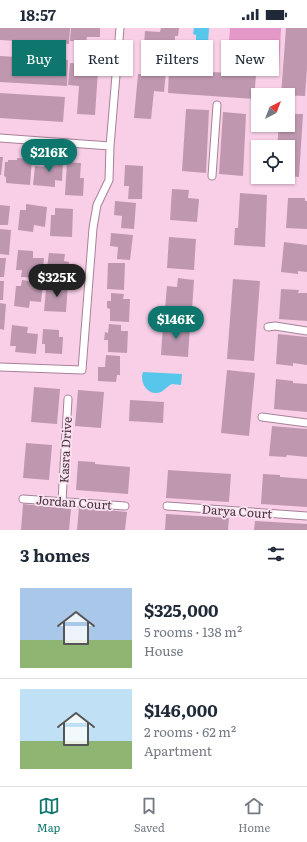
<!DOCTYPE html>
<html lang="en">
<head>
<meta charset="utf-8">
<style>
	body { margin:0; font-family:Literata,serif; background:#f6f6f7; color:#1f2937; height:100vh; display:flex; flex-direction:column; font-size:15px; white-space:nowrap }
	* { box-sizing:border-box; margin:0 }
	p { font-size:13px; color:#747a83 }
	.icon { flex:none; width:22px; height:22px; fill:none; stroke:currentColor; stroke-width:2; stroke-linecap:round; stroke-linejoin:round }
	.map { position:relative; height:502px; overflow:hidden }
	.panel { display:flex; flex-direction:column; background:#fff; flex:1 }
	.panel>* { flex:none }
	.top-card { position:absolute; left:12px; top:12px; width:283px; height:36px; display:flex; gap:8px }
	.needle { width:26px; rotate:42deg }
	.tools { position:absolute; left:251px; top:60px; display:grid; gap:8px }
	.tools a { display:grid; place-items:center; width:44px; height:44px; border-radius:0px; background:#fff; box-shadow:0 1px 3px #0004; font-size:20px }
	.price { position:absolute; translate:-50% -34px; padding:0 9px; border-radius:14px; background:#0f766e; color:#fff; font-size:13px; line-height:26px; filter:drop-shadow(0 1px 2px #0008) }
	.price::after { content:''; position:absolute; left:50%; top:24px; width:12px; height:9px; margin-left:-6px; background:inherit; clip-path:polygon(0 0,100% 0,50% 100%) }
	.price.on { background:#222; color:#fff }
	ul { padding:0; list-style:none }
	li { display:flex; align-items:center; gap:12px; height:100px; padding:0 20px }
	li+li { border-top:1px solid #e0e1e3 }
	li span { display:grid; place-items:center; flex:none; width:112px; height:80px; border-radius:0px; color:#555 }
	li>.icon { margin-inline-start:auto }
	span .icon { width:48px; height:48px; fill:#fffc; stroke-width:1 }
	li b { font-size:17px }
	h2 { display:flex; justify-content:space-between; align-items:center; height:48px; padding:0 20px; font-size:17px }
	.tag { padding:0 14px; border-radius:0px; background:#fff; box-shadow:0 1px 3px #0004; font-size:14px; line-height:36px }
	.tag.on { background:#0f766e; color:#fff }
	.status { display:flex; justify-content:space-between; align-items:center; height:28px; padding:0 20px; background:#fff; direction:ltr }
	.status svg { height:11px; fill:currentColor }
	.tab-bar { display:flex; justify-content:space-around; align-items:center; height:56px; border-top:1px solid #e0e1e3; background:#fff; font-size:11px; color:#747a83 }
	.tab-bar a { display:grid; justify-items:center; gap:2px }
	.tab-bar .on { color:#0f766e }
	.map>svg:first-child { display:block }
</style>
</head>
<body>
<div class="status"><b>18:57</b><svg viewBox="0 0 49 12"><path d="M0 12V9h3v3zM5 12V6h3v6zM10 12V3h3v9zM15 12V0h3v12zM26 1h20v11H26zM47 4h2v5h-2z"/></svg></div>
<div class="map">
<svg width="307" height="502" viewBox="0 0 307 502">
	<rect width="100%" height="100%" fill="#f8cfe7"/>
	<path fill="#e498c8" d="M230,0H281L279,41L227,37Z"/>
	<path fill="#56c7ea" d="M194,0H209L208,15L196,14V7L193,6Z
		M143,344L182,346L181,357L172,356C168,358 164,362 161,364C148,369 139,354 143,344Z"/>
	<path fill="#bf98b0" d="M0,0H70L69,16L0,12Z
		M71,0H100V9H87L86,14L70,13Z
		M161,0H179L178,8H175V20L144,17L145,3L160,4Z
		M286,0H307V40L305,68L281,67Z
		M0,28L68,32L67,58L0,54Z
		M70,35L85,36L84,42L98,43L95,87L77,86L79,58L68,57Z
		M151,41L166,43L164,64L154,63L151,91L134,90L138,46L151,47Z
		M169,41L256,47L254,71L168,65Z
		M0,65L65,69L63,94L0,90Z
		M186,81L209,82L206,145L182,143Z
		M223,84L246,86L243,148L219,146Z
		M288,86H303L299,149L288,148V119H277L279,97H288Z
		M0,129H3L1,147H0Z
		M17,130L32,131L30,157L6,155V149L4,148L5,134H8V132H17Z
		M45,131L63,133L62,153L55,152V159L33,157L35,138L44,139Z
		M67,134L81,135L80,150H84L83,168L65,167Z
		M125,137L143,138L142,171H128L129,158H124Z
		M172,161L189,162L188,170L199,171L197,194L170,192Z
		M240,165L267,167L265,219L234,217L235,200H238Z
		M288,170H305V173H307V201L286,200Z
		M115,173L136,175L134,201L121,200L122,188L114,187Z
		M26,176L47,179L45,199L34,197L33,204L18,202L20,182H26Z
		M0,177L10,178L8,197H0Z
		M55,180L73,181L72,209L50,208L51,187H55Z
		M0,201L11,202L9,227L0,226Z
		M111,205L133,207L130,232L117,231L118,219L110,218Z
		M169,209L196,211L194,242L167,240Z
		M284,214L307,217V244L298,243V246L281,244Z
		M18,222L33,223V230H44L42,250L21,249L22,242H16Z
		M49,225L65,226L64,233L69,234L67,252L51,250L52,240H47Z
		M0,230H6L4,249H0Z
		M108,235H125L124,262L107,261Z
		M178,250L194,252L192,282L165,281L167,258L177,259Z
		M233,251L260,253L254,333L227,331Z
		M22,252L43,255L41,274L30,273L29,280L14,278L16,258H21Z
		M0,253H4L3,272H0Z
		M51,255L68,256L66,284L44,283L46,262H50Z
		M281,261L299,262L298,265H307V293L279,291Z
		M111,265L124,266L123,271H130L129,294L110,293V281L107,280V273H111Z
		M0,275L6,276L4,302L0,301Z
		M109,296L121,297V303H128L127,325L108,324V312H104L105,304L108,305Z
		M163,296L190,298L188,329L161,327Z
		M12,297L28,299L27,305L38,306L36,326L15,324L16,318H10Z
		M43,301L59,302V309H63L62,326L45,325V316H42Z
		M278,306L307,309V337L293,335V338L276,336Z
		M106,327L120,328V347H117L116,354L98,353V339H105Z
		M227,342L255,345L249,408L221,405Z
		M276,351L293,353V355L307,356V384L274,381Z
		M34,359L60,361L57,396L31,394Z
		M78,362L104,364L101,400L75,398Z
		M130,372L164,374L163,395L129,393Z
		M272,398L307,401V429L287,427L286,429L269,428Z
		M26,415L52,417L49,452L23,450Z
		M78,433L95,434V436L130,439L128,466L76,462Z
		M168,442L231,446L229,474L166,470Z
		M263,446L280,447V449L307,451V479L261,476Z
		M23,476L71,481L69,502H21Z
		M79,479L127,484L125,502H77Z
		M166,486L229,490L228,502H165Z
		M255,493L307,496V502H254Z"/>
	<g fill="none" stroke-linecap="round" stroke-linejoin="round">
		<defs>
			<path id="lane" d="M0,110L110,118L120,0
				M212,148L217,77
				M268,299L275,298L307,303
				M0,339L82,342L93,200L97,177L109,152L110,118
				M262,389L307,395
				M23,471L125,478
				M62,473L68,371
				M167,478L307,488"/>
		</defs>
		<use href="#lane" stroke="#a78198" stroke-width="9"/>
		<use href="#lane" stroke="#fff" stroke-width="7"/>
	</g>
	<g text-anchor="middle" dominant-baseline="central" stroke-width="3.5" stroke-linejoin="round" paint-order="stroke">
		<g font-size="12" fill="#42323c" stroke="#fbe1f0">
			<text transform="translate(65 422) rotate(-87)">Kasra Drive</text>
			<text transform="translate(74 474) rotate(4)">Jordan Court</text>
			<text transform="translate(237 483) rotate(4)">Darya Court</text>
		</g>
	</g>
</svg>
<div class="tools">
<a><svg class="needle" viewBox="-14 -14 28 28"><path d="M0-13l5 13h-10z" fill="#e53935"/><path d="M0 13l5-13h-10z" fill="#747a83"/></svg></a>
<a><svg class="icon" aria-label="locate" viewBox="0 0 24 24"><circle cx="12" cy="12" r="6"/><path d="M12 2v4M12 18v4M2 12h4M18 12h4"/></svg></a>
</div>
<b class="price" style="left:49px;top:145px">$216K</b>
<b class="price on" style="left:57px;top:270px">$325K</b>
<b class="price" style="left:176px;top:312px">$146K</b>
<div class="top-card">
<a class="tag on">Buy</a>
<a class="tag">Rent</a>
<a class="tag">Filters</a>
<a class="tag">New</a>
</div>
</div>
<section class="panel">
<h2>3 homes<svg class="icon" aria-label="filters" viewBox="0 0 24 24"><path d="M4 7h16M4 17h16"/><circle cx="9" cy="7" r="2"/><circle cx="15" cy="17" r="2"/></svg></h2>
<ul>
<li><span style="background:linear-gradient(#a9c7e8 65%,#8fb573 0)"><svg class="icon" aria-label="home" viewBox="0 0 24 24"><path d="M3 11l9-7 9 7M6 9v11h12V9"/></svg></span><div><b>$325,000</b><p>5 rooms · 138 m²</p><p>House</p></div></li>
<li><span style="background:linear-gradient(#bfe0f5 65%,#8fb573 0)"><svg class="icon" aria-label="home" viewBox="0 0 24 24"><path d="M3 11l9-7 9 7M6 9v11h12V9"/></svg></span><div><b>$146,000</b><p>2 rooms · 62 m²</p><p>Apartment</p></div></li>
</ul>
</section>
<nav class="tab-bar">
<a class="on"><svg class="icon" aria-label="map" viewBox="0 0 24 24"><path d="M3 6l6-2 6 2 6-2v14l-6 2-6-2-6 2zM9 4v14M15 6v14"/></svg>Map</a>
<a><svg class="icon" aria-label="saved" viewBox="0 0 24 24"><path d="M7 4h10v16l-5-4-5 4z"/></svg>Saved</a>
<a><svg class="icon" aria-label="home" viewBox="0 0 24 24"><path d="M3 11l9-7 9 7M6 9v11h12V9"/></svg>Home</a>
</nav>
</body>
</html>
